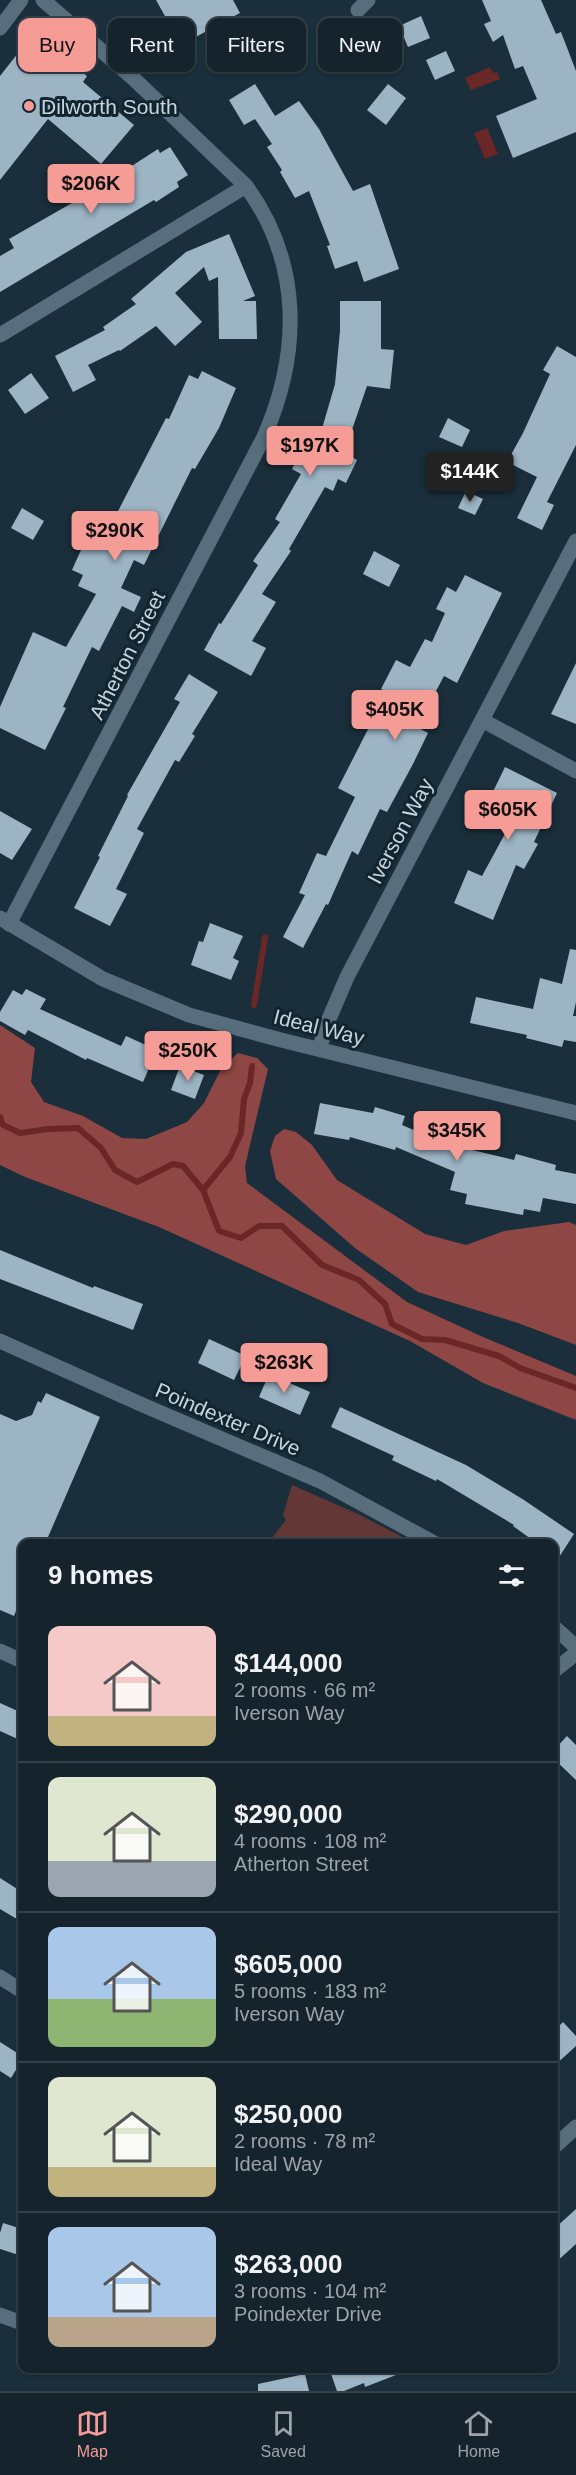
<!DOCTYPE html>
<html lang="en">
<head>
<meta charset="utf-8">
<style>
	body { margin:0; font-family:Helvetica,sans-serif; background:#212f38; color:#f1f3f6; height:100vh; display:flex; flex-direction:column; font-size:22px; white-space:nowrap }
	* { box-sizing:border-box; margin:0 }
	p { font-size:20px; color:#9da4a9 }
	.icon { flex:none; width:33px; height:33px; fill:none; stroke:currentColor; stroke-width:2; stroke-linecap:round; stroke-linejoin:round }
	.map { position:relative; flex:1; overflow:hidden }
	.side { position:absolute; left:18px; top:1539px; width:540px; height:834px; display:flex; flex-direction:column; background:#14232c; border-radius:12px; box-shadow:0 2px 4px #0004,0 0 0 2px #334048 }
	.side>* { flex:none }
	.top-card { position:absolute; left:18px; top:18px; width:540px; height:54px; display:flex; gap:12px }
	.price { position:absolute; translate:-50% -51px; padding:0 14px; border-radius:6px; background:#f59c96; color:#111; font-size:20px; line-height:39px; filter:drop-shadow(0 2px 3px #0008) }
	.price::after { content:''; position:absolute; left:50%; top:36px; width:18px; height:14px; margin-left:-9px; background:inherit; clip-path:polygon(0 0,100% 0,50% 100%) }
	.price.active { background:#222; color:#fff }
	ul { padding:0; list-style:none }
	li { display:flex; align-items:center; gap:18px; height:150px; padding:0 30px }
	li+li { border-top:2px solid #334048 }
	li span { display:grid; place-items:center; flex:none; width:168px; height:120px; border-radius:12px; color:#555 }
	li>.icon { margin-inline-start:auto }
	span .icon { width:72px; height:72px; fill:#fffc; stroke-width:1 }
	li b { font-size:26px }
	h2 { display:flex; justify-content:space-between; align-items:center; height:72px; padding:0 30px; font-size:26px }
	.chip { padding:0 21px; border-radius:12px; background:#14232c; box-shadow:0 2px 4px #0004,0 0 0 2px #334048; font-size:21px; line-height:54px }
	.chip.active { background:#f59c96; color:#111 }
	.menu { display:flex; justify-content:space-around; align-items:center; height:84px; border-top:2px solid #334048; background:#14232c; font-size:16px; color:#9da4a9 }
	.menu a { display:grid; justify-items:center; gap:3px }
	.menu .active { color:#f59c96 }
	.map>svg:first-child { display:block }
</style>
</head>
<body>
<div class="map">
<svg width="576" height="2391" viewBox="0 0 576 2391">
	<rect width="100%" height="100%" fill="#1a2f3b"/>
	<path fill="#623735" d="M292,1485L358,1514L414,1543H268L286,1520L283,1515Z"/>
	<path fill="#8e4744" d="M0,1025L35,1048L31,1082L44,1102L83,1116L122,1138L146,1139L187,1122L204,1103L222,1067L238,1053L257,1058L268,1069L245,1166L247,1183L407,1302L483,1337L576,1376V1420L483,1383L410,1341L159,1227L25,1177L0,1165Z
		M284,1129L296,1132L312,1145L337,1180L425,1234L466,1245L504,1231L569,1222L576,1225V1345L518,1323L418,1292L355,1248L276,1179L270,1151L275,1136Z"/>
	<path fill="#6b2726" d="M490,67L493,73L497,72L500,79L471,90L465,78Z
		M487,128L498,154L485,159L474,133Z"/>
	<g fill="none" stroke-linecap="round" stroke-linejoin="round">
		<path stroke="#6b2726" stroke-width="6" d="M254,1005L265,937
			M0,1117L3,1125L20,1133L48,1129L78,1128L101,1148L115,1170L137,1182L173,1164L183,1166L203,1190L219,1231L241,1238L259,1226H282L322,1265L359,1280L385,1304L392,1324L422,1339L445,1340L499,1356L520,1368L576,1388
			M203,1190L230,1157L241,1133L244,1099L250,1083L252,1066"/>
	</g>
	<path fill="#9cb4c4" d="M156,0H233L240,13L181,45Z
		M482,0H541L556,34L561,32L576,71V132L513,158L496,116L537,99L523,66L515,69L503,35L493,42L484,24L491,21Z
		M421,16L430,38L408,47L399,26Z
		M33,34L87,76L83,82L134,125L101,164L48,119L0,180V76Z
		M446,51L455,71L435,80L426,60Z
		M255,84L275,116L299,101L319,129L353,191L370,184L399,269L364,282L357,261L335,269L327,246L330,245L309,191L295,198L280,172L282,170L267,147L272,144L255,119L244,125L229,100Z
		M388,84L406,98L386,125L367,110Z
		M170,147L188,175L177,182L179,187L156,202L154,200L0,292V256L14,248L9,239L93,191L158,149L160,153Z
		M229,234L255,296L243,301H256L257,339H219L218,277L209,281L204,267L175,293L202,322L175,346L156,326L120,351L119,350L88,365L96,380L73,392L55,356L105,330L103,327L136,304L131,299L186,252Z
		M340,301H381V349L394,350L390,389L367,386L344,453L357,460L346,483L338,479L333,491L325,487L289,549L291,551L262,594L276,602L252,641L266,648L251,676L204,650L219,623L221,624L258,565L253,561L280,522L275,519L301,474L292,469L310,434L319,439L335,384L340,331Z
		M557,346L576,357V445L547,502L554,505L542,530L517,518L537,477L507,462L523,433L550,374L543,370Z
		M202,371L236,388L219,428L195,469L192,468L144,565L134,560L121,588L141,597L134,612L122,606L99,651L92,647L63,707L66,708L45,750L0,728V707L33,632L66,647L96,594L78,586L83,575L72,570L85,541L99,548L166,418L169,419L189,375L198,379Z
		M31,373L49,398L25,414L8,390Z
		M448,418L470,430L462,447L439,437Z
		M466,491L483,499L475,515L458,508Z
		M22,508L44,521L33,540L11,528Z
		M374,551L400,565L389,587L363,574Z
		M465,575L502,593L457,683L444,676L417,727L428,733L413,764L387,812L380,809L358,855L352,851L328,905L326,904L303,948L283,937L305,895L299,893L317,853L326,856L355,797L338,788L387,692L381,689L396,660L410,667L425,639L432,642L445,613L436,609L447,587L456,592Z
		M576,663V724L551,714Z
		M189,674L218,692L192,734L195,736L179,762L175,760L137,829L144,833L116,889L127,894L110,926L74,908L100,857L98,856L128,796L127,795L180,702L174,699Z
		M505,767L557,793L534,842L538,844L524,869L516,865L493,920L454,903L468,870L482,876L514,817L487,804Z
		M0,811L32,829L12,860L0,853Z
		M210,923L243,936L233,958L239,961L231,980L191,965L199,941L203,942Z
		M570,949L576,950V1002L573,1016H576V1042L564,1040L562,1047L526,1038L527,1035L470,1023L476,997L533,1009L540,978L562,984Z
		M26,989L46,999L40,1009L121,1046L126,1036L157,1050L143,1082L87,1058L86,1060L28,1030L25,1035L0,1021V1012L13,990L22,995Z
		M180,1066L204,1075L195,1099L171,1090Z
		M320,1103L373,1113L375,1107L405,1116L402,1125L447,1144L514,1160L516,1154L556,1165L555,1170L576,1174V1204L543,1198L540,1212L524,1209L523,1215L465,1204L467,1194L450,1190L455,1172L396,1147L395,1150L350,1137L349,1140L314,1134Z
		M0,1250L93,1288L94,1286L143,1304L133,1330L0,1279Z
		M209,1339L246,1356L234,1380L198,1363Z
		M269,1374L310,1392L300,1415L259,1397Z
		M46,1393L100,1417L45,1544H22V1596L14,1616L0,1610V1414L16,1421L32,1415L38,1401L41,1403Z
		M340,1407L466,1465L524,1500L574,1534L554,1565V1544H538L513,1526L514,1525L437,1479L436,1481L392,1460L394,1456L331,1427Z
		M0,1703L22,1713V1741L0,1731Z
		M567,1736L576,1745V1780L554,1759V1750Z
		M0,1878L22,1892V1922L0,1909Z
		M563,2022L576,2036V2046L554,2066V2031Z
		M0,2042L22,2056V2060L11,2078L0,2071Z
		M576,2209V2244L554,2264V2229Z
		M3,2223L22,2229V2256L0,2249V2233Z
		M329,2368H409V2370L365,2387L364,2383L344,2391H337Z
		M305,2374L309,2391H258V2384Z"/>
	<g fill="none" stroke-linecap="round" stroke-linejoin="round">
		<path stroke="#586e7d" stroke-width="15" d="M358,10L368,0
			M0,28L21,0
			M0,335L246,186
			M482,720L576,771
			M0,918L103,979L189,1015L281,1040L576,1113
			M9,924L264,437C301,352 302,263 246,186L133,78L43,0
			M319,1049L329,1019L347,977L576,541
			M0,1341L145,1406L320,1481L436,1544
			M554,1627L576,1647
			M0,1651L22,1661
			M554,1671L576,1653
			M0,1977L22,1991
			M554,2147L576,2127
			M0,2315L22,2323"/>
	</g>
	<circle fill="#f59c96" stroke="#112531" stroke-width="2" cx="29" cy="106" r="6"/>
	<g text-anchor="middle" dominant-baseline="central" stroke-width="6" stroke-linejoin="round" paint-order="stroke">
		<g font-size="21" fill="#c8d4dc" stroke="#112531" text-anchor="start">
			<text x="41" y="106">Dilworth South</text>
		</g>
		<g font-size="21" fill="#c8d4dc" stroke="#112531">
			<text transform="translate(127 655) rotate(-63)">Atherton Street</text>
			<text transform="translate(400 831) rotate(-62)">Iverson Way</text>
			<text transform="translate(319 1027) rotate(14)">Ideal Way</text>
			<text transform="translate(228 1419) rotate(23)">Poindexter Drive</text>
		</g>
	</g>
</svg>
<b class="price" style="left:91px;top:215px">$206K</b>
<b class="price" style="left:310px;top:477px">$197K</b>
<b class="price active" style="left:470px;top:503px">$144K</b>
<b class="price" style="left:115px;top:562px">$290K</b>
<b class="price" style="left:395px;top:741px">$405K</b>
<b class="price" style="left:508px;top:841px">$605K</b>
<b class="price" style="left:188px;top:1082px">$250K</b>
<b class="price" style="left:457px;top:1162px">$345K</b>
<b class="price" style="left:284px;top:1394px">$263K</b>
<div class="top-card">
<a class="chip active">Buy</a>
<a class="chip">Rent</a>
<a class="chip">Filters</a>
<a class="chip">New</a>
</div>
<section class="side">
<h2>9 homes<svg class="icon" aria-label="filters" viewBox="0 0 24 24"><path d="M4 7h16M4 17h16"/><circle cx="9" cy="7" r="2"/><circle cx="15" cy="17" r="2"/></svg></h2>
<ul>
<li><span style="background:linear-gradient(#f6c9c9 75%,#c2b280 0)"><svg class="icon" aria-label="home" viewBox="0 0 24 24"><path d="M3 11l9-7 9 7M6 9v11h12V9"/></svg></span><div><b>$144,000</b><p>2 rooms · 66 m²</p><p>Iverson Way</p></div></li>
<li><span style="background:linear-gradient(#dfe7d0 70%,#9aa5b1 0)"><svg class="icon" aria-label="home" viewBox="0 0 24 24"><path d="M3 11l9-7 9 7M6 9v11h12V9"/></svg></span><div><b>$290,000</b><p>4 rooms · 108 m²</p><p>Atherton Street</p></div></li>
<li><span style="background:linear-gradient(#a9c7e8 60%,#8fb573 0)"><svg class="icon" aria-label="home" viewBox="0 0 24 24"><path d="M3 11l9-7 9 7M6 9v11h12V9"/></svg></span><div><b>$605,000</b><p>5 rooms · 183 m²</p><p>Iverson Way</p></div></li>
<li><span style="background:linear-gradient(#dfe7d0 75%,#c2b280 0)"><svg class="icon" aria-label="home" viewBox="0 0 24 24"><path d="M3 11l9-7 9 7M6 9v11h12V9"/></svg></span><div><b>$250,000</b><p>2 rooms · 78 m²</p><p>Ideal Way</p></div></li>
<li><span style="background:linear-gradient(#a9c7e8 75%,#b9a48a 0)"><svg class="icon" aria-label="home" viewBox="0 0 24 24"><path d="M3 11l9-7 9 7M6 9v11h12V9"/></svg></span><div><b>$263,000</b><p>3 rooms · 104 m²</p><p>Poindexter Drive</p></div></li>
</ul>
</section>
</div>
<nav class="menu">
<a class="active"><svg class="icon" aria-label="map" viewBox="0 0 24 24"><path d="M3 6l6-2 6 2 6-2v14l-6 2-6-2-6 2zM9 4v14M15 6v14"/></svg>Map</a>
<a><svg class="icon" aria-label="saved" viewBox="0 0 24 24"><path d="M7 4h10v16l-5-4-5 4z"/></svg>Saved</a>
<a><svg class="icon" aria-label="home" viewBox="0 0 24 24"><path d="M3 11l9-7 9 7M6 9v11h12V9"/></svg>Home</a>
</nav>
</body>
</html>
